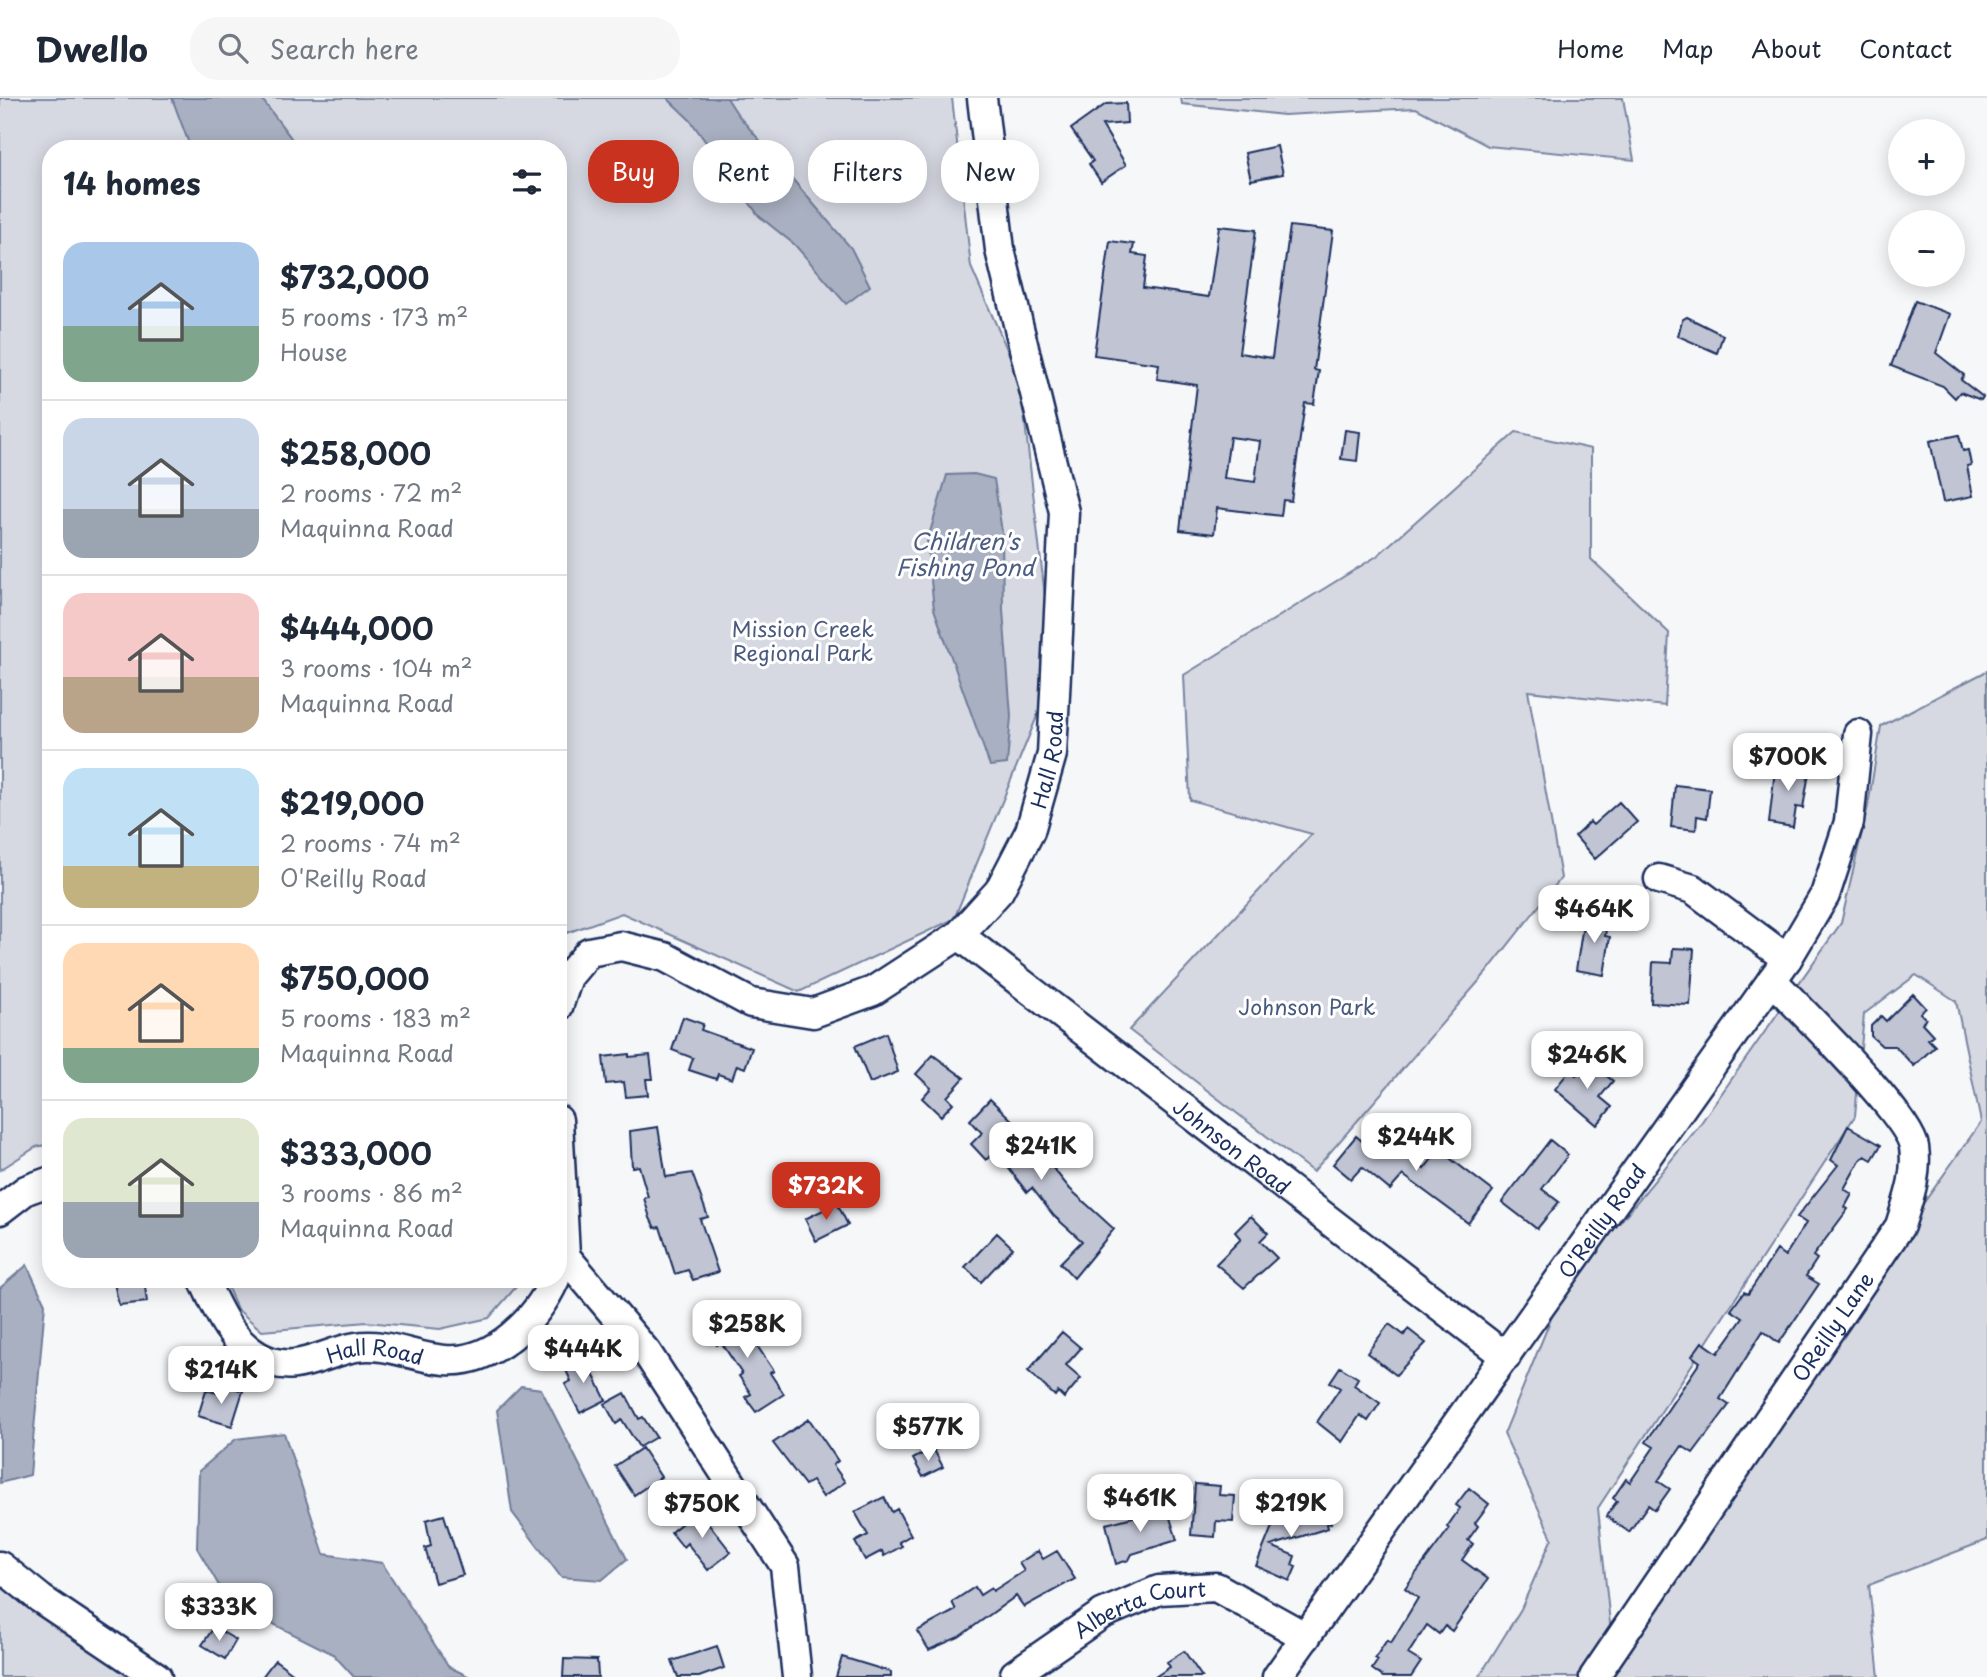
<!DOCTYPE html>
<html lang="en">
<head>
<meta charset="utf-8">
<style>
	body { margin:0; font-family:"Playpen Sans",sans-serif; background:#f6f6f7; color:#1f2937; height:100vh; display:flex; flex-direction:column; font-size:26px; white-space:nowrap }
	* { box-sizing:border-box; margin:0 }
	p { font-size:23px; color:#747a83 }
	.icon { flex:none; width:38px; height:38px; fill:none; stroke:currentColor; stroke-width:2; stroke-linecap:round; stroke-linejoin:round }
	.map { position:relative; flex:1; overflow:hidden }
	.side { position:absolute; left:42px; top:42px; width:525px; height:1148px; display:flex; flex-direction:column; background:#fff; border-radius:28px; box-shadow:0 4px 18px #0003 }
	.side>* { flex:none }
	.banner { position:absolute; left:588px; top:42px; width:665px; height:63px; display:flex; gap:14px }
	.tools { position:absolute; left:1888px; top:21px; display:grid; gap:14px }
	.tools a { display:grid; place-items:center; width:77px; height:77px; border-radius:50%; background:#fff; box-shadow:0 4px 18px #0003; font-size:35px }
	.price { position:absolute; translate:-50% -60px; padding:0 16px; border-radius:14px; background:#fff; color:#222; font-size:23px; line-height:46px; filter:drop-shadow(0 2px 4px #0008) }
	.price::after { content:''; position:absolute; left:50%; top:42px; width:21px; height:16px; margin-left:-10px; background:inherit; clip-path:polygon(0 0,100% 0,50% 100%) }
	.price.selected { background:#c8321e; color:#fff }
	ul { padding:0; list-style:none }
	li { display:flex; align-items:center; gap:21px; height:175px; padding:0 21px }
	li+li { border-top:2px solid #e0e1e3 }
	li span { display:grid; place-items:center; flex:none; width:196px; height:140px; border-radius:21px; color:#555 }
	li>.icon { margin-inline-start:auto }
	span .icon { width:84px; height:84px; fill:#fffc; stroke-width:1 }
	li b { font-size:30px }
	h2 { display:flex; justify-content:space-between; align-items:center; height:84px; padding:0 21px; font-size:30px }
	.chip { padding:0 24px; border-radius:28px; background:#fff; box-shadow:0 4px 18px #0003; font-size:24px; line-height:63px }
	.chip.selected { background:#c8321e; color:#fff }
	header { display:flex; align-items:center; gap:42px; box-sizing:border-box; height:98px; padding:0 35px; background:#fff; border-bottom:2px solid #e0e1e3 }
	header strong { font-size:33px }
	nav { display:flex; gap:38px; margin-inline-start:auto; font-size:24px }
	.search { width:490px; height:63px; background:#f6f6f7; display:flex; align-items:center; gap:18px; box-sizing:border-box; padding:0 24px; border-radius:28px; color:#747a83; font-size:26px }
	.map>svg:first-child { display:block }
</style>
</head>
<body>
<header>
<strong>Dwello</strong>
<div class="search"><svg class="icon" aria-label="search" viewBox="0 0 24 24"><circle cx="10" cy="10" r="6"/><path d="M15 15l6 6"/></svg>Search here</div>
<nav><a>Home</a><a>Map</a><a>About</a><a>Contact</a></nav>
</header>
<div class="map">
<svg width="1987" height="1579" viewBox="0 0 1987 1579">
	<rect width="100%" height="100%" fill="#f6f7f9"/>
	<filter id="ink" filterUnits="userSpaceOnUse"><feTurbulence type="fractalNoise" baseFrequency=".0143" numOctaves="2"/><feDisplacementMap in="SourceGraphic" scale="14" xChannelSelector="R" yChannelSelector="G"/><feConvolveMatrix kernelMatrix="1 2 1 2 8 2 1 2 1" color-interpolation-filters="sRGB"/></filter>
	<g filter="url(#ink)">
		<path fill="#d6d9e2" stroke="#7884a0" stroke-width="2" fill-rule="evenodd" d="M0,0H952L971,169L1020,281L1054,577L954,821L799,894L622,815L558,838V51H51V1046L36,1049L0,1072Z
			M1181,0H1623L1634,62L1488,48L1416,10L1284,17L1182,6Z
			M1516,334L1591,351V461L1669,535L1665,608L1528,593L1561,780L1486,875L1313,1074L1129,932L1312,736L1190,702L1184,577L1377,458Z
			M1987,573V1442L1869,1487L1879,1579H1479L1521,1511L1552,1440L1504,1336L1561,1196L1696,1032L1841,825L1868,708L1881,628ZM1916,877L1956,903L1981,1024L1612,1545L1598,1410L1855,1018L1864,916Z
			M224,1181H523L489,1220L440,1231L367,1224L262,1233L237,1211Z
			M0,1459L135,1579H0Z"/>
		<path fill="#a9b0c1" stroke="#707c99" stroke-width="2" d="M172,0H261L291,40L293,51H191Z
			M667,0H727L738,17L851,150L870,188L846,206L795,147L759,118L690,22Z
			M974,376L994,381L1002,434L1003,512L1011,618L1007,666L990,668L934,511L927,444L947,377Z
			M27,1167L45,1206L30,1377L0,1385V1190Z
			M521,1288L541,1291L627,1461L602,1482L561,1479L512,1414L497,1312Z
			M284,1335L324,1456L382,1465L449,1569L470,1579H354L333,1556L228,1503L197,1450L199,1373L236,1341Z"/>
		<path fill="#c0c4d3" stroke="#1b2f5e" stroke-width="2" fill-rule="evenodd" d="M1126,5L1127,25L1102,27L1126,67L1101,84L1089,66L1093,63L1071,31L1106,6Z
			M1277,48L1283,76L1251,82L1245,55Z
			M1219,128L1256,132L1239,255L1272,260L1290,128L1333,133L1314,272L1319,273L1314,306L1305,305L1291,403L1283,402L1281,418L1217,410L1214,436L1180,432L1197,287L1157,281L1159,266L1094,257L1110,143L1134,146L1132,156L1147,158L1143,190L1209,199ZM1230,339L1260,343L1255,384L1224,380Z
			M1915,203L1950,216L1936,255L1964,277L1961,282L1983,299L1981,302L1960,294L1955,300L1943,288L1891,268Z
			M1687,219L1723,237L1717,255L1678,238L1682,222Z
			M1345,332L1360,334L1357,363L1341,361Z
			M1959,337L1963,353L1968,352L1971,367L1967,368L1973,398L1943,404L1930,343Z
			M1776,663L1810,669L1803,710L1796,709L1793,729L1769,725Z
			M1675,687L1710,691L1707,720L1697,718L1696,732L1671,729Z
			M1619,704L1637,724L1595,761L1575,738L1590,724L1593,727Z
			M1568,792L1601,796L1598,814L1566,808Z
			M1585,814L1608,819L1605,838L1610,839L1604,877L1576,872Z
			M1673,850L1694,851L1690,907L1651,905L1653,864L1672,865Z
			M1913,896L1926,910L1920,915L1926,921L1922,925L1933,937L1928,941L1935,948L1914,968L1895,948H1882L1871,938V928L1881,918L1886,923Z
			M683,919L703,926L701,932L752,950L745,970L737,967L732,981L718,976L716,981L689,972L693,960L672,952Z
			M886,935L898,974L870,985L855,948Z
			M629,956V959L650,957L653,981H646L648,997L626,999L624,984L606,986L603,959Z
			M933,957L964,980L947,999L953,1005L941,1018L922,1000L931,990L916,976Z
			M1587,962L1613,983L1600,999L1612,1009L1597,1027L1555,991L1570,972L1576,977Z
			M990,1001L1022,1032L1070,1091L1114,1131L1074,1180L1060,1165L1082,1143L1054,1118L1032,1090L1027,1094L995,1053L986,1062L971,1046L982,1035L970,1022Z
			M1848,1028L1881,1047L1872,1062L1865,1058L1860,1062L1844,1091L1852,1096L1845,1109L1848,1111L1813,1158L1817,1161L1806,1178L1819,1186L1779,1245L1763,1233L1720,1301L1729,1307L1693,1355L1682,1348L1658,1383L1670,1391L1655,1412L1648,1407L1629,1434L1606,1418L1617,1403L1613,1400L1626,1381L1630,1384L1654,1349L1646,1344L1700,1264L1692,1258L1702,1244L1718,1255L1743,1220L1731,1212L1744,1194L1748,1196L1777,1152L1785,1158L1806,1125L1797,1119L1838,1067L1831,1062Z
			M658,1029L666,1079L692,1075L708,1119L700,1121L718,1174L693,1182L688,1172L675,1176L660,1129L655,1130L650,1120L644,1100L648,1099L639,1068L632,1069L630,1033Z
			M1373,1030L1424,1071L1439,1052L1493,1093L1468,1125L1403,1077L1390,1092L1362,1069L1351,1081L1333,1066L1356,1038L1362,1043Z
			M1550,1042L1568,1057L1542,1091L1559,1104L1537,1131L1502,1104Z
			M837,1105L848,1127L816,1143L805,1121Z
			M1251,1118L1268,1135L1260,1143L1277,1160L1244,1190L1216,1166L1241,1141L1235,1134Z
			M997,1135L1013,1150L981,1184L965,1169Z
			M113,1181H144L147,1204L119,1207Z
			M733,1212L774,1273L770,1275L784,1296L756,1314L745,1299L751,1296L739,1278L742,1276L721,1244L717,1247L705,1231Z
			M1389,1226L1404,1237L1408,1231L1426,1245L1396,1277L1367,1255Z
			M1062,1234L1081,1250L1066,1267L1081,1280L1064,1300L1058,1294L1055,1298L1028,1273Z
			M584,1258L606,1302L580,1315L565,1286L571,1283L564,1268Z
			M1340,1269L1358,1280L1354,1287L1380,1305L1368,1323L1360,1317L1342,1344L1317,1324L1340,1290L1330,1284Z
			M227,1288L243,1293L232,1328L198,1318L206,1292L225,1297Z
			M625,1295L639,1321L643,1319L656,1339L639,1349L622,1322L616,1326L605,1306Z
			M809,1321L838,1363L833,1367L845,1384L823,1399L812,1383L805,1387L773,1345Z
			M642,1350L661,1379L634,1397L615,1368Z
			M933,1350L943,1369L923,1379L913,1361Z
			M1195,1386L1220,1388L1219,1397L1235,1398L1233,1424L1216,1423L1215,1439L1191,1437Z
			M1469,1390L1489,1406L1475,1425L1478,1428L1468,1442L1473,1446L1462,1462L1488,1481L1452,1533L1445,1528L1439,1536L1427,1527L1408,1556L1421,1564L1411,1579H1383L1372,1571L1378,1562L1375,1560L1387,1542L1391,1545L1418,1500L1405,1490L1449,1431L1447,1429L1460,1410L1456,1407Z
			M884,1399L892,1414L897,1411L911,1437L899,1444L902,1448L884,1458L882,1453L865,1462L855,1444L868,1437L855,1414Z
			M1321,1407L1326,1408L1331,1425L1327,1426L1328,1430L1271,1448L1295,1458L1292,1467L1296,1469L1290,1483L1256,1468L1273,1426L1282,1427L1286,1418Z
			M1167,1410L1177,1442L1132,1456L1129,1462L1116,1466L1106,1426Z
			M698,1412L731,1454L708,1472L687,1445L683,1449L671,1434Z
			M444,1417L463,1477L435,1485L425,1450L431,1448L426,1422Z
			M1038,1453L1043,1461L1057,1453L1075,1481L1024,1509L1016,1498L959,1539L929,1552L917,1533L956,1512L952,1504L975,1489L980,1497L991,1490L993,1493L1024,1473L1019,1465Z
			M214,1529L236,1542L225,1561L202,1547Z
			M717,1548L724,1570L699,1579H678L672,1563Z
			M1184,1553L1202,1579H1155L1170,1569L1167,1564Z
			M842,1559L891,1574V1579H836Z
			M564,1561L597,1562L598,1579H563Z
			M275,1562L298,1579H262Z"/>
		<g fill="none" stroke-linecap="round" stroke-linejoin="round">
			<defs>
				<g id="minor">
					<path d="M1659,781L1693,791L1787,861"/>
					<path id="s1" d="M959,837L1506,1259"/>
					<path id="s2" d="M558,909L568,879L589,854L621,848L665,859L751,905L813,915L873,893L959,837L999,793L1030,733L1052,656L1064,414L1000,152L982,0"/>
					<path d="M558,1022L565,1158L558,1173"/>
					<path d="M0,1112L26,1092L51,1083"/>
					<path d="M565,1158L647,1255L785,1468L797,1579"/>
					<path id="s3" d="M203,1181C217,1210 229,1241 258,1258C294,1279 321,1255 356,1249C388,1244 414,1260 445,1262C494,1266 537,1221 555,1181"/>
					<path d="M0,1468L41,1501L157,1579"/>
					<path id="s4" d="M1015,1576L1102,1516L1159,1492L1216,1489L1306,1539"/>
					<path id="s5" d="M1277,1579L1787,861L1825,797L1849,724L1858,636"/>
					<path id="s6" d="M1594,1579L1900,1128C1908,1102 1918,1077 1914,1049C1909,1017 1800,912 1772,882"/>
				</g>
			</defs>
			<use href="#minor" stroke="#1b2f5e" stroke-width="33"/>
			<use href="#minor" stroke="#fff" stroke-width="28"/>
		</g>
	</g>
	<g text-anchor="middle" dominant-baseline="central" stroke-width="6" stroke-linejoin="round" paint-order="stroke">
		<g font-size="21" fill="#4a5a7f" stroke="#fff">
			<text x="803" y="530">Mission Creek<tspan x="803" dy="24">Regional Park</tspan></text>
			<text x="1307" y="908">Johnson Park</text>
		</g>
		<g font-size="21" fill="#1b2f5e" stroke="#fff">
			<text stroke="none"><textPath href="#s2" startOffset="670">Hall Road</textPath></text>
			<text stroke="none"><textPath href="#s1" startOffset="345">Johnson Road</textPath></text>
			<text stroke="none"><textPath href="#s5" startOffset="560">O'Reilly Road</textPath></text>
			<text stroke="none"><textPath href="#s6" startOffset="424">OReilly Lane</textPath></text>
			<text stroke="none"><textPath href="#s3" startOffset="217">Hall Road</textPath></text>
			<text stroke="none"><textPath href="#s4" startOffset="144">Alberta Court</textPath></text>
		</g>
		<g font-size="23" font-style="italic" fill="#4d5c81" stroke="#fff">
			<text x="965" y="442">Children's<tspan x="965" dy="26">Fishing Pond</tspan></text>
		</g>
	</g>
</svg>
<div class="tools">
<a>+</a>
<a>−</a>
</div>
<b class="price" style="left:1788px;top:695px">$700K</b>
<b class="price" style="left:1594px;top:847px">$464K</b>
<b class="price" style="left:1587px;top:993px">$246K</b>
<b class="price" style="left:1416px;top:1075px">$244K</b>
<b class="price" style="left:1041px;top:1084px">$241K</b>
<b class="price selected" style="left:826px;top:1124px">$732K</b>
<b class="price" style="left:747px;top:1262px">$258K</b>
<b class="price" style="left:583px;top:1287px">$444K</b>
<b class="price" style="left:221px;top:1308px">$214K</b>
<b class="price" style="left:928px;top:1365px">$577K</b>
<b class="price" style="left:1140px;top:1436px">$461K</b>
<b class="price" style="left:1291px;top:1441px">$219K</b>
<b class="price" style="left:702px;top:1442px">$750K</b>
<b class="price" style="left:219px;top:1545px">$333K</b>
<div class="banner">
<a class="chip selected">Buy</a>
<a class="chip">Rent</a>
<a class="chip">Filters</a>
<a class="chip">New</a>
</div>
<section class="side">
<h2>14 homes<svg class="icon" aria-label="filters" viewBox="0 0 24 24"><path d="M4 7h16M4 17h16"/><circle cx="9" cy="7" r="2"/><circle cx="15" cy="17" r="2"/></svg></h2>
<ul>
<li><span style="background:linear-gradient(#a9c7e8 60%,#7fa58c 0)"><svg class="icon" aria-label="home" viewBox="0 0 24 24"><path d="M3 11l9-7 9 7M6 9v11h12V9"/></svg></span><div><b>$732,000</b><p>5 rooms · 173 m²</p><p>House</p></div></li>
<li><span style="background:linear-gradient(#c9d6e8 65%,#9aa5b1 0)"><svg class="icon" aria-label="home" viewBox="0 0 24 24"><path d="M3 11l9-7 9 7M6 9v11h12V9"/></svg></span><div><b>$258,000</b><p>2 rooms · 72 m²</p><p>Maquinna Road</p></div></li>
<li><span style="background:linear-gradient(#f6c9c9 60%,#b9a48a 0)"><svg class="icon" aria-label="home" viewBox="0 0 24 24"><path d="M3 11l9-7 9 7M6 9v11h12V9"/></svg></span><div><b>$444,000</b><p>3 rooms · 104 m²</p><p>Maquinna Road</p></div></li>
<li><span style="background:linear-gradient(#bfe0f5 70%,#c2b280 0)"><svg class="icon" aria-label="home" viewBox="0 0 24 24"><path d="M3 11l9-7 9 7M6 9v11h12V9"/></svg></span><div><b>$219,000</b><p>2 rooms · 74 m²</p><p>O'Reilly Road</p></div></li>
<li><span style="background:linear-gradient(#ffd9b3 75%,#7fa58c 0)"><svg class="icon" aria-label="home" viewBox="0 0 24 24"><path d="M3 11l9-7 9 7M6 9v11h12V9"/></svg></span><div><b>$750,000</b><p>5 rooms · 183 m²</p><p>Maquinna Road</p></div></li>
<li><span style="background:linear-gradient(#dfe7d0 60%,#9aa5b1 0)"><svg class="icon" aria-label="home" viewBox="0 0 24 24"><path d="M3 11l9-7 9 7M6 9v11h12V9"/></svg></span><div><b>$333,000</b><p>3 rooms · 86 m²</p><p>Maquinna Road</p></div></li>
</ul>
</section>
</div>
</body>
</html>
